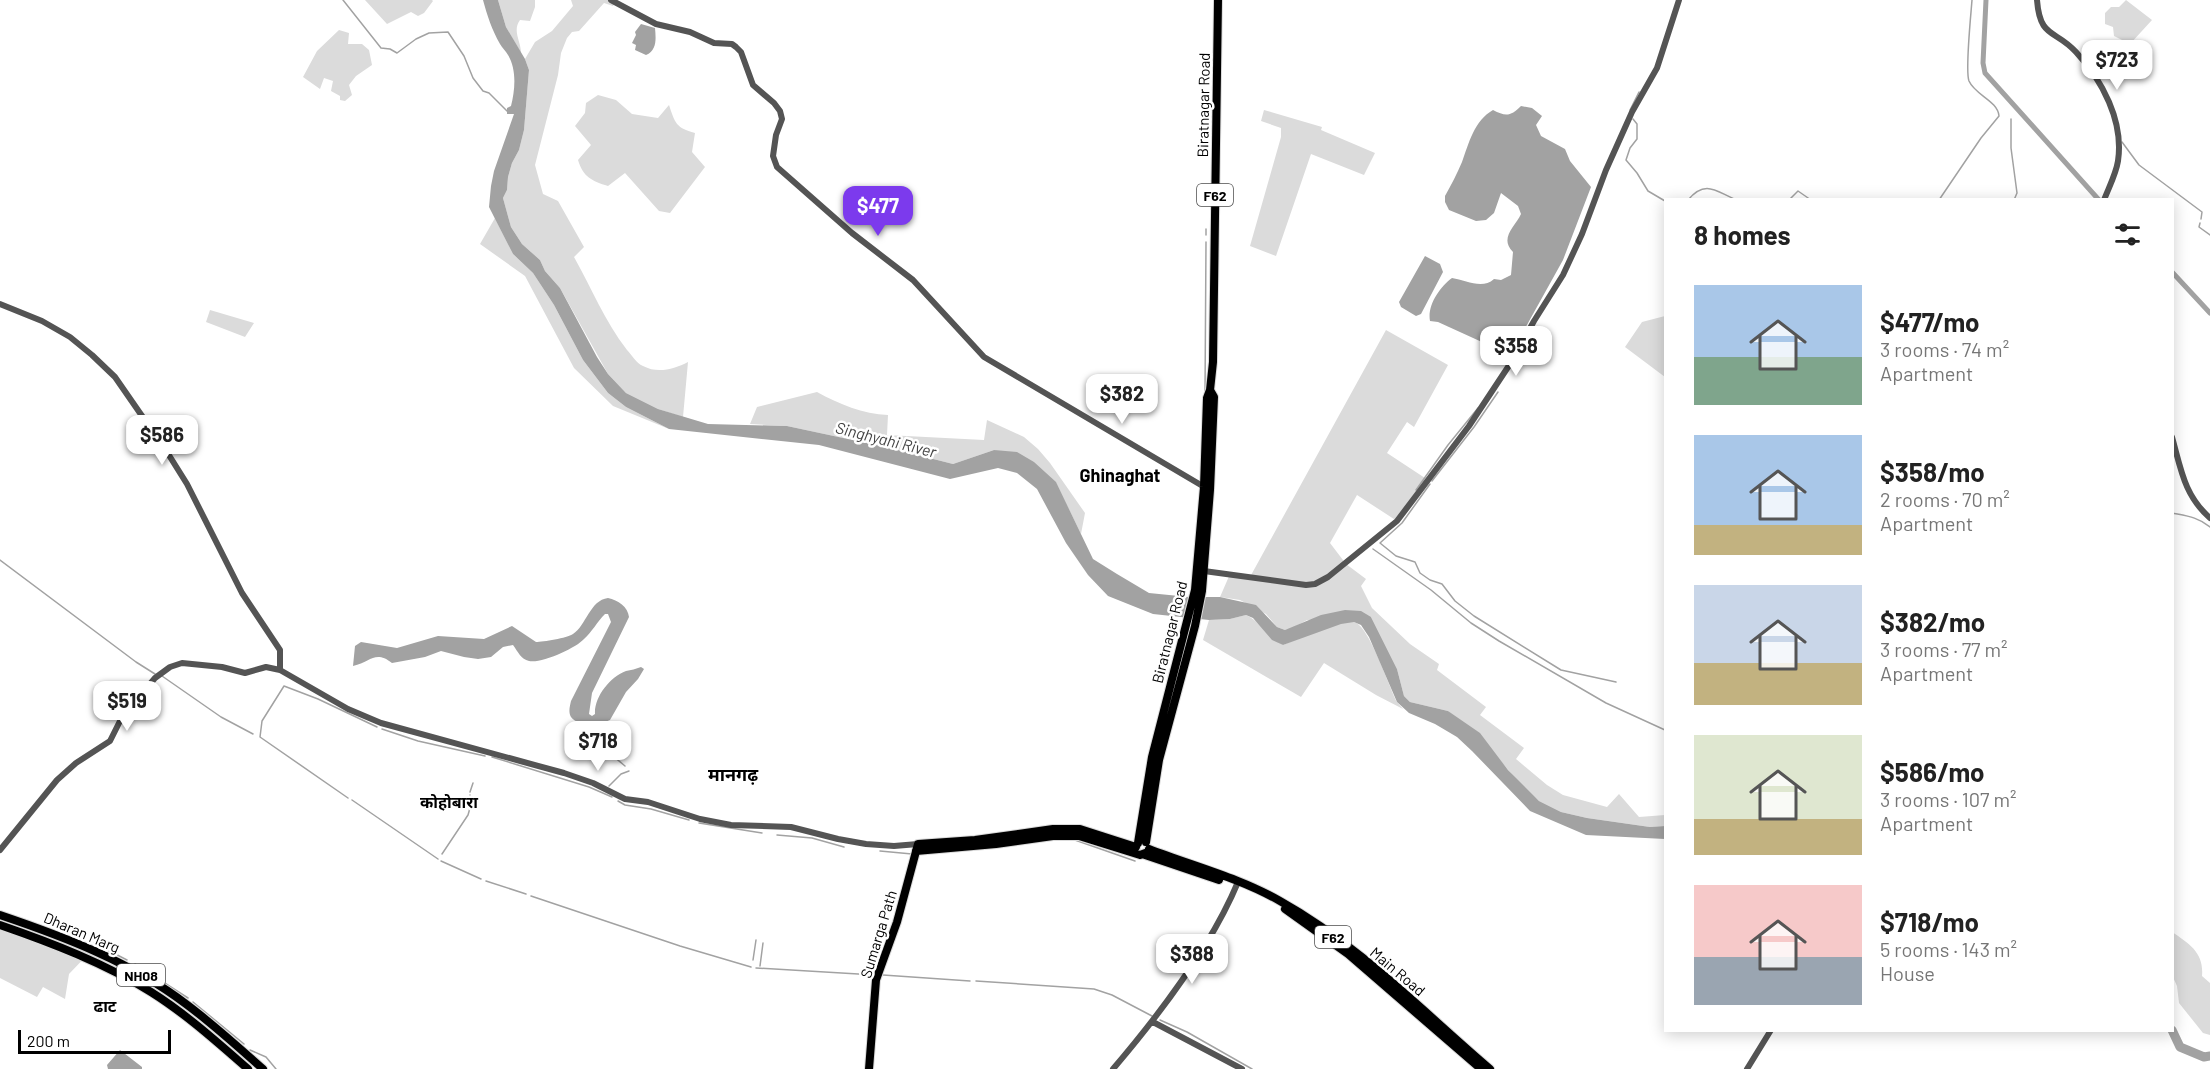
<!DOCTYPE html>
<html lang="en">
<head>
<meta charset="utf-8">
<style>
	body { margin:0; font-family:Barlow,"Noto Sans Devanagari",sans-serif; background:#f6f6f6; color:#222; height:100vh; display:flex; flex-direction:column; font-size:22px; white-space:nowrap }
	* { box-sizing:border-box; margin:0 }
	p { font-size:20px; color:#767676 }
	.icon { flex:none; width:33px; height:33px; fill:none; stroke:currentColor; stroke-width:2; stroke-linecap:round; stroke-linejoin:round }
	.map { position:relative; flex:1; overflow:hidden }
	.drawer { position:absolute; left:1664px; top:198px; width:510px; height:834px; display:flex; flex-direction:column; background:#fff; border-radius:0px; box-shadow:0 3px 15px #0003 }
	.drawer>* { flex:none }
	.scale { position:absolute; left:18px; bottom:15px; width:153px; box-sizing:border-box; padding-left:6px; border:3px solid #000; border-top:0; font-size:16px; line-height:21px; white-space:nowrap; color:#000; -webkit-text-stroke:4px #fff; paint-order:stroke }
	.price { position:absolute; translate:-50% -51px; padding:0 14px; border-radius:12px; background:#fff; color:#222; font-size:20px; line-height:39px; filter:drop-shadow(0 2px 3px #0008) }
	.price::after { content:''; position:absolute; left:50%; top:36px; width:18px; height:14px; margin-left:-9px; background:inherit; clip-path:polygon(0 0,100% 0,50% 100%) }
	.price.selected { background:#7c3aed; color:#fff }
	ul { padding:0; list-style:none }
	li { display:flex; align-items:center; gap:18px; height:150px; padding:0 30px }
	li span { display:grid; place-items:center; flex:none; width:168px; height:120px; border-radius:0px; color:#555 }
	li>.icon { margin-inline-start:auto }
	span .icon { width:72px; height:72px; fill:#fffc; stroke-width:1 }
	li b { font-size:26px }
	h2 { display:flex; justify-content:space-between; align-items:center; height:72px; padding:0 30px; font-size:26px }
	.map>svg:first-child { display:block }
</style>
</head>
<body>
<div class="map">
<svg width="2210" height="1069" viewBox="0 0 2210 1069">
	<rect width="100%" height="100%" fill="#fff"/>
	<path fill="#dbdbdb" d="M365,0H432L433,1L424,13L418,16L411,12L387,24Z
		M498,0H535V7L530,21L520,20C512,31 521,41 521,53L506,27Z
		M571,0H607L615,3L613,6L604,3L579,31L572,32L567,38L561,53L558,75L535,165L543,194L558,201L584,247L574,257C592,289 604,320 627,350C632,355 636,363 643,366C658,374 674,369 688,362L683,417L658,409L626,393L608,374L560,288L545,271L540,260L522,244L511,227L503,198L507,190L508,177L512,163L519,150L524,130L529,70L525,59L535,42L552,31L573,6Z
		M2126,0L2152,20L2130,44L2114,36L2113,27L2105,24V13L2111,7H2119Z
		M339,30L349,33L348,44H362L369,50L372,65L356,76L349,85L352,95L345,101L340,100V96L331,91L333,81L324,78L320,89L303,77L317,51Z
		M598,95L616,100L632,114L658,118L669,105C675,123 676,128 695,133L692,152L705,167L670,213L659,211L625,173L608,186C592,181 583,177 578,160L591,145L575,126L585,113L586,103Z
		M1264,110L1322,127L1321,130L1375,153L1364,175L1311,154L1276,256L1250,246L1281,137V128L1261,121Z
		M495,218L513,254L533,273L554,305L583,360L608,393L626,407L669,429L613,406L574,368L525,276L480,244Z
		M210,310L254,323L245,337L206,322Z
		M1665,316V377L1625,347L1642,322Z
		M1386,330L1448,365L1414,427L1407,422L1387,453L1428,480L1397,521L1357,495L1330,543L1346,564L1366,579L1361,586L1372,608L1410,644L1439,664L1437,670L1486,707L1480,715L1524,748L1516,759L1547,785L1563,795L1607,807L1619,794L1639,817L1665,815V826L1650,827L1587,818L1561,812L1539,801L1524,788L1497,757L1448,711L1410,702L1404,696L1397,669L1371,617L1307,620L1291,629L1285,630L1277,627L1266,614L1240,600L1220,597L1230,574L1250,577Z
		M817,392C839,404 863,414 888,415L887,435L984,440L987,420L1024,437L1038,449L1050,463L1085,513L1081,534L1056,483L994,450L953,464L890,448L787,426L750,424L757,407Z
		M1246,615C1261,622 1268,638 1283,645C1298,639 1340,620 1354,622C1369,625 1389,687 1397,702L1403,709L1376,695L1324,663L1301,697L1203,640L1209,620L1230,619Z
		M0,920L18,921L92,950L69,974L65,999L43,987L37,997L0,978Z
		M2172,932C2190,944 2204,953 2202,976L2210,983V1035L2203,1033L2179,1003L2177,986L2172,975Z"/>
	<path fill="#a2a2a2" d="M483,0H498L506,27L525,59L529,70L524,130L519,150L512,163L508,177L507,190L503,198L511,227L522,244L540,260L545,271L560,288L597,357L608,374L626,393L658,409L708,424L787,426L890,448L953,464L994,450L1017,452L1034,462L1056,482L1093,559L1117,574L1149,593L1189,597H1220L1256,605L1277,627L1285,630L1321,615L1345,610L1361,611L1371,617L1397,669L1404,696L1410,702L1448,711L1480,733L1508,770L1539,801L1561,812L1587,818L1650,827L1665,826V839L1586,835L1530,811L1472,751L1457,737L1435,724L1409,713L1397,702L1369,637L1361,625L1354,622L1341,624L1283,645L1272,640L1253,618L1246,615L1230,619L1209,620L1153,614L1108,596L1088,575L1066,543L1037,489L1017,473L998,468L950,479L819,445L669,429L626,407L608,393L583,360L554,305L533,273L513,254L489,207L491,186L494,171L514,114H507V108L511,106C515,90 517,70 508,55C506,51 502,48 500,44C492,30 487,15 483,0Z
		M641,24L655,28C656,39 657,50 646,55L635,50L636,45L632,43L636,35L635,32Z
		M1521,106L1532,108L1542,116L1536,125L1541,136L1565,149L1570,161L1591,187L1563,260L1513,350L1506,353L1438,322L1430,321C1427,305 1440,287 1452,278C1466,280 1482,290 1494,279L1501,280L1511,275L1513,252C1499,238 1515,227 1521,214L1518,206L1501,193L1494,213L1486,220L1476,221L1449,210L1445,202V196C1451,185 1457,174 1462,162C1469,143 1474,121 1493,110C1506,117 1511,116 1521,106Z
		M1425,256L1440,264L1443,272L1421,314L1416,316L1401,307L1399,302Z
		M608,598C618,600 628,607 629,617L592,693L589,714L592,716L595,714C594,697 610,677 626,671C631,670 636,669 641,667L644,669L638,679L626,692L610,720C600,725 578,727 571,717C568,712 570,706 571,701L611,622L608,614H605C597,622 592,632 584,639C576,648 541,664 529,661C521,659 518,652 513,645L503,647L491,657L478,659L464,657L441,651L425,657L392,663C375,650 371,662 353,666L355,646L361,642L397,648L438,636L484,639L512,626L536,642C543,642 567,638 573,634C586,626 590,600 608,598Z
		M120,1050L142,1067V1069H108L107,1065Z"/>
	<g fill="none" stroke-linecap="round" stroke-linejoin="round">
		<path stroke="#a2a2a2" stroke-width="1.5" d="M343,0L381,48L390,49L397,53L416,39L429,33L448,32L464,56L473,78L483,91L489,93L507,111
			M1630,110L1639,92
			M1633,119L1637,124V139L1630,148L1626,160L1637,173L1648,191L1665,201
			M2011,119V148L2017,193L2014,200
			M2122,142L2139,165L2202,212L2201,219
			M1688,200C1706,178 1718,193 1737,200
			M1789,200L1798,191L1811,200
			M1939,200L1981,138L1999,116C1998,101 1975,95 1969,81C1965,71 1971,14 1972,0
			M2200,223L2199,227L2210,235
			M1206,235V229
			M1205,394L1206,242
			M1432,481L1474,427L1498,392
			M1430,484L1402,523L1380,543L1396,556L1415,562L1420,573L1430,580L1442,584L1455,601L1474,616L1561,670L1616,682
			M1416,490L1448,445L1478,408
			M2172,513C2187,516 2198,517 2210,527
			M1373,549L1431,590L1471,623L1499,641L1606,703L1665,730
			M0,560L136,662L155,674
			M162,676L221,717L253,734
			M596,724L600,745L625,766
			M382,729L418,741L485,756
			M492,757L589,787L612,797
			M609,786L621,774L629,771
			M470,792L473,783
			M348,798L260,737L262,721L284,686L318,699L377,727
			M352,800L438,859
			M618,801L625,805L651,809L689,820
			M699,823L762,833
			M777,835L812,838L844,847
			M1072,839L1135,861
			M880,851L912,854
			M442,854L468,815L470,808V795
			M441,861L481,879
			M486,881L526,894
			M531,896L680,946L751,967
			M94,943L127,960
			M753,960L756,940
			M135,964L188,998
			M760,966L763,943
			M756,968L875,975
			M883,975L970,981
			M976,981L1094,989L1112,995L1152,1016
			M193,1002L244,1044
			M1160,1020L1187,1032L1252,1069
			M250,1050L266,1057L276,1069"/>
		<path stroke="#a2a2a2" stroke-width="5" d="M1986,0L1983,63L1985,73L2099,200
			M2172,272L2210,313"/>
		<path stroke="#a2a2a2" stroke-width="9" d="M2172,1030L2180,1047L2204,1057L2210,1056"/>
		<defs>
			<path id="major" d="M1146,842L1159,760L1195,626L1202,591L1210,490L1214,397L1210,390
				M1138,843L1152,757L1195,590L1204,487L1207,398L1210,390L1213,362L1218,0
				M1149,849C1193,866 1240,878 1280,901C1359,945 1422,1011 1490,1069
				M916,851L996,844L1053,836H1079L1140,855L1148,852
				M1145,855L1219,880
				M1285,909L1348,954L1481,1069
				M0,915C65,937 131,962 186,1004C213,1024 238,1047 263,1069
				M0,925C52,943 104,963 151,992C186,1014 217,1042 248,1069
				M869,1069L876,980L897,922L918,844L975,840L1053,829H1080L1136,847"/>
		</defs>
		<use href="#major" stroke="#dbdbdb" stroke-width="10"/>
		<path stroke="#545454" stroke-width="6" d="M611,0L656,24L690,32L714,43L732,44L736,47L741,52L753,85L774,103L780,111L782,119L776,135L773,156L777,167L852,233L913,280L984,357L1206,488
			M2037,0C2040,39 2055,29 2076,52C2102,80 2124,121 2118,161C2116,174 2109,187 2104,200
			M0,304L42,321L70,337L92,355L115,377L167,452L187,484L242,593L280,650V670
			M2172,437C2181,469 2184,495 2210,518
			M1204,571L1306,585L1315,584L1328,577L1397,521L1469,426L1512,361L1534,321L1563,275L1582,234L1606,170L1632,112L1657,68L1679,0
			M0,850L57,780L76,763L110,741L122,717L155,678L170,667L182,663L222,667L245,673L266,667L280,670L348,709L381,723L564,773L593,783L625,799L648,802L700,819L731,825L791,827L838,839L866,844L894,846L918,844
			M1153,1022L1242,1069
			M1113,1069C1159,1015 1211,947 1238,882
			M1747,1069L1771,1030"/>
		<use href="#major" stroke="#000" stroke-width="8"/>
	</g>
	<g text-anchor="middle" dominant-baseline="central" stroke-width="5" stroke-linejoin="round" paint-order="stroke">
		<g fill="#fff" stroke="#4c4c4c" stroke-width="1.5">
			<rect x="1197" y="184" width="36" height="22" rx="4.5"/>
			<rect x="1315" y="926" width="36" height="22" rx="4.5"/>
			<rect x="117" y="964" width="48" height="22" rx="4.5"/>
		</g>
		<g font-size="14" font-weight="bold" fill="#000">
			<text x="1215" y="195">F62</text>
			<text x="1333" y="937">F62</text>
			<text x="141" y="975">NH08</text>
		</g>
		<g font-size="15" fill="#000" stroke="#fff">
			<text transform="translate(1203 105) rotate(-89)">Biratnagar Road</text>
			<text transform="translate(1169 632) rotate(-76)">Biratnagar Road</text>
			<text transform="translate(82 932) rotate(23)">Dharan Marg</text>
			<text transform="translate(878 934) rotate(-73)">Sumarga Path</text>
			<text transform="translate(1398 971) rotate(40)">Main Road</text>
		</g>
		<g font-size="16" font-style="italic" fill="#434343" stroke="#fff">
			<text transform="translate(886 439) rotate(14)">Singhyahi River</text>
		</g>
		<g font-size="16" font-weight="bold" fill="#000" stroke="#fff">
			<text x="449" y="801">कोहोबारा</text>
			<text x="105" y="1005">ढाट</text>
		</g>
		<g font-size="18" font-weight="bold" fill="#000" stroke="#fff">
			<text x="1120" y="475">Ghinaghat</text>
			<text x="733" y="774">मानगढ़</text>
		</g>
	</g>
</svg>
<div class="scale">200 m</div>
<b class="price" style="left:2117px;top:91px">$723</b>
<b class="price selected" style="left:878px;top:237px">$477</b>
<b class="price" style="left:1516px;top:377px">$358</b>
<b class="price" style="left:1122px;top:425px">$382</b>
<b class="price" style="left:162px;top:466px">$586</b>
<b class="price" style="left:127px;top:732px">$519</b>
<b class="price" style="left:598px;top:772px">$718</b>
<b class="price" style="left:1192px;top:985px">$388</b>
<section class="drawer">
<h2>8 homes<svg class="icon" aria-label="filters" viewBox="0 0 24 24"><path d="M4 7h16M4 17h16"/><circle cx="9" cy="7" r="2"/><circle cx="15" cy="17" r="2"/></svg></h2>
<ul>
<li><span style="background:linear-gradient(#a9c7e8 60%,#7fa58c 0)"><svg class="icon" aria-label="home" viewBox="0 0 24 24"><path d="M3 11l9-7 9 7M6 9v11h12V9"/></svg></span><div><b>$477/mo</b><p>3 rooms · 74 m²</p><p>Apartment</p></div></li>
<li><span style="background:linear-gradient(#a9c7e8 75%,#c2b280 0)"><svg class="icon" aria-label="home" viewBox="0 0 24 24"><path d="M3 11l9-7 9 7M6 9v11h12V9"/></svg></span><div><b>$358/mo</b><p>2 rooms · 70 m²</p><p>Apartment</p></div></li>
<li><span style="background:linear-gradient(#c9d6e8 65%,#c2b280 0)"><svg class="icon" aria-label="home" viewBox="0 0 24 24"><path d="M3 11l9-7 9 7M6 9v11h12V9"/></svg></span><div><b>$382/mo</b><p>3 rooms · 77 m²</p><p>Apartment</p></div></li>
<li><span style="background:linear-gradient(#dfe7d0 70%,#c2b280 0)"><svg class="icon" aria-label="home" viewBox="0 0 24 24"><path d="M3 11l9-7 9 7M6 9v11h12V9"/></svg></span><div><b>$586/mo</b><p>3 rooms · 107 m²</p><p>Apartment</p></div></li>
<li><span style="background:linear-gradient(#f6c9c9 60%,#9aa5b1 0)"><svg class="icon" aria-label="home" viewBox="0 0 24 24"><path d="M3 11l9-7 9 7M6 9v11h12V9"/></svg></span><div><b>$718/mo</b><p>5 rooms · 143 m²</p><p>House</p></div></li>
</ul>
</section>
</div>
</body>
</html>
